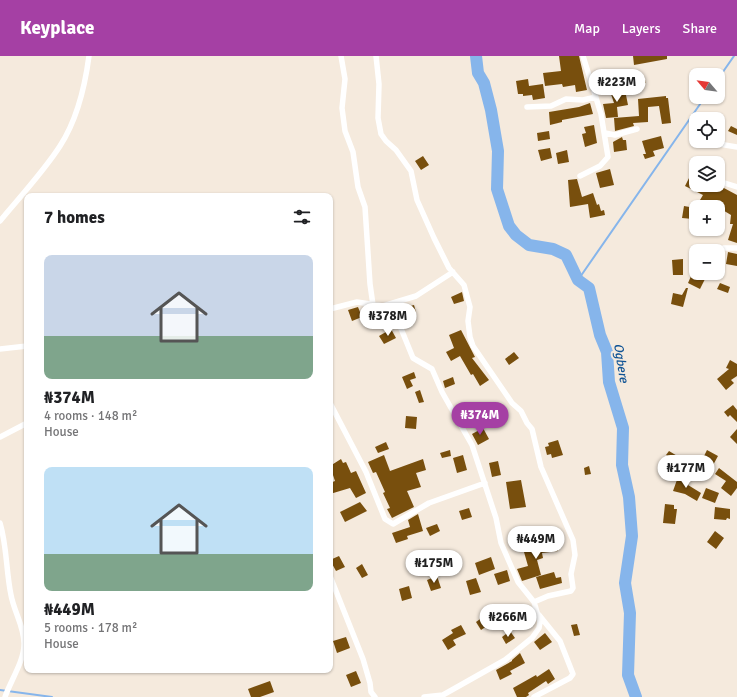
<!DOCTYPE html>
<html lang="en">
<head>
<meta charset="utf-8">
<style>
	body { margin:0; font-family:Signika,sans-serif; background:#f6f6f6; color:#202124; height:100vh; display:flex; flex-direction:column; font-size:15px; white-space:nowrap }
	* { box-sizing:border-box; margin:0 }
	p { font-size:13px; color:#757577 }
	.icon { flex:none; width:22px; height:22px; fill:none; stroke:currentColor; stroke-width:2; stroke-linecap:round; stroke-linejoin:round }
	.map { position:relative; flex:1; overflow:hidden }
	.sheet { position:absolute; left:24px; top:137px; width:309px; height:480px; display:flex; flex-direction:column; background:#fff; border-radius:8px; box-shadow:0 1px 3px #0004 }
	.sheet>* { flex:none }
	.needle { width:26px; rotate:299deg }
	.fabs { position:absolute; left:689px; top:12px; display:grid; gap:8px }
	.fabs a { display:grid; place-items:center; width:36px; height:36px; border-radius:8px; background:#fff; box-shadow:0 1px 3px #0004; font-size:20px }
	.price { position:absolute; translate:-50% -34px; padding:0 9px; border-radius:14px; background:#fff; color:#222; font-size:13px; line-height:26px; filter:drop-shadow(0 1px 2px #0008) }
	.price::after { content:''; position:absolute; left:50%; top:24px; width:12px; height:9px; margin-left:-6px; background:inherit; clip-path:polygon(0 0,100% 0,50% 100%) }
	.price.active { background:#a540a4; color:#fff }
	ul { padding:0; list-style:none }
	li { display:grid; align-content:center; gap:8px; height:212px; padding:0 20px }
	li span { display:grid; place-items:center; height:124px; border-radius:8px; color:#555 }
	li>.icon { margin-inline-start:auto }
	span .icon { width:72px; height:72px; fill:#fffc; stroke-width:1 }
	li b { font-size:17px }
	h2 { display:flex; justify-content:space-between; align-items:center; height:48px; padding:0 20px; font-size:17px }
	header { display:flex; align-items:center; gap:24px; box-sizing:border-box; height:56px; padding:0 20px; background:#a540a4; color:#fff }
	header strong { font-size:19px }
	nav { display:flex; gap:22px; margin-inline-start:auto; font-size:14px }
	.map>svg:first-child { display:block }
</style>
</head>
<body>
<header>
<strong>Keyplace</strong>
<nav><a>Map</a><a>Layers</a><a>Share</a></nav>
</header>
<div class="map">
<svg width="737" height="641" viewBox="0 0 737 641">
	<rect width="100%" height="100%" fill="#f5eadd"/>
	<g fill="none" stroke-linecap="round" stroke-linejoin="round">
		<path stroke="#86b5eb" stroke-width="2" d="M718,23L734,0
			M578,224L705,41
			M0,634L52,641"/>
		<path stroke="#86b5eb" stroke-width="12" d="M476,0L478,17L484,27L491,54L498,95L497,133L509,170L516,179L529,189L553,193L566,199L578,224L589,232L600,279L607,296L609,326L623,372L622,409L629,441L632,480L625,527L630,557L628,619L636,641"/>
	</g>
	<path fill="#784f0d" d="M559,0H579L587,34L576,36L575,29L563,31L562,28L545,30L543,17L561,15Z
		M633,0H667V3L634,9Z
		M631,15L632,22L644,20L646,27L626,30L625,17Z
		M528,23L529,30L543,28L545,42L533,44L532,39L523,40V38H518L516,25Z
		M630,31L632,38L626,39L628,49L617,51L618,61L606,62L603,48L614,47L611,38L623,36L622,33Z
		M666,40V42H668L671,67L662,68L659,50L648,51V66L633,67L634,70L615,75L614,62L639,60L638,43Z
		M590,47L593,58L562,64V66L550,69L549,56L579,51Z
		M594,69L597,87L585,91L582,78L586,77L584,71Z
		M731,70L737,73V79L728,75Z
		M549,75L550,83L538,85L537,77Z
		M661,80L664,92L653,95L655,100L645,103L643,98H646L642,85Z
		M622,81L623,84H626L627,94L614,96L613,86Z
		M550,92L552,102L541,105L538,94Z
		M567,94L569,106L558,108L556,97Z
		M423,100L429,109L421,114L415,105Z
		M610,113L614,129L600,132L596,117Z
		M690,120L696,122V129H713L721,133L722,131L737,139V187L728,184L733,168H730L731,159L711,147L710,149L700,144L703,139L685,130Z
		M577,123L582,141L593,137L597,149L599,148L601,155L604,154L605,159L590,162L588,148L570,151L568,124Z
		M684,150L695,152L693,163L682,162Z
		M728,196L737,198V210L726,208Z
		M683,203V219H673L672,204Z
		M698,217H708L700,233L688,227L692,218L696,220Z
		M720,227L730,231L728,237L717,233Z
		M686,232H688L683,251L671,248L673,237L682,239Z
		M462,236L464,245L454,248L451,241Z
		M414,249L416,256L405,260L403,252Z
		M358,251L362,261L352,265L348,254Z
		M377,255L381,269L370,270L366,258Z
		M391,273L396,282L384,288L379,280Z
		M461,274L475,301L472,302L489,324L480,330L473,318L471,319L460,300L451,305L446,296L454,292L449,279Z
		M514,296L519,302L509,309L505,303Z
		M730,304L737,308V320L731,324L734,327L726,334L717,323L729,313L726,312Z
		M414,316L416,322L410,324L413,330L407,333L402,321Z
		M453,321L455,328L445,332L443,325Z
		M420,334L424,346L419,347L415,336Z
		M733,349L737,354V366L730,359L728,361L724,356Z
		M406,360L417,361L416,373L405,372Z
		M483,372L489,383L478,389L472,378Z
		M737,373V388L730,381Z
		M558,384L563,399L552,402L551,398L547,399L545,391L549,390L548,387Z
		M386,386L389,393L378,397L375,391Z
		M450,394L451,400L442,402L440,397Z
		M707,394L718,400L712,411L701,406Z
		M669,395L679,401L677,405L666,399Z
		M384,399L390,415L423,403L426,414L416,417L421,431L407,435L414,451L392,462L387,453L390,452L383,437L385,436L376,416L373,417L368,406Z
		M463,399L467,414L457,417L453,402Z
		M341,403L343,407L346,406L351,417L356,415L366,437L356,442L350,432L330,438V427L335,425L330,410Z
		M498,405L501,419L492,421L489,407Z
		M589,410L591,418L585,419L584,412Z
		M719,412L737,426V432L731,440L721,432L726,425L715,418Z
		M678,421L690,426L688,429L701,437L697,445L685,438L673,435Z
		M521,424L526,451L510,453L506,426Z
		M706,432L719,437L715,447L702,442Z
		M360,446L367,455L345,466L340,456Z
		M665,448L674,449V453H677L675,468L663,467Z
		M715,451L730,453V463L727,462L726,464L714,463Z
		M469,452L472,461L462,464L459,455Z
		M418,458L423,475L407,480L408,483L396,487L392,477L410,471L408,464Z
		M437,468L440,475L430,480L426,472Z
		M715,475L724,482L716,493L707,486Z
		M557,483L558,495L542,497L543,502L537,504L541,519L522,525L517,513L528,510L524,496L544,490V485Z
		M420,496L424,504L416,508L412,499Z
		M339,500L345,511L336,515L330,504Z
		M491,501L495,513L479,519L475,507Z
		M362,508L368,519L362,522L356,512Z
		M507,514L510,525L498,529L494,518Z
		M554,516L556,522L561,521L562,527L540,533L536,521Z
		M437,520L441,532L431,535L427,524Z
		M476,522L481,536L470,539L466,525Z
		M409,530L412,542L402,545L399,533Z
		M487,558L493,566L481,574L476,566Z
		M577,568L580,579L574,580L571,569Z
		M461,569L466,578L453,584L456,589L448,594L442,584L453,577L451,574Z
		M510,575L515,582L506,588L502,581Z
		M545,577L552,586L540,594L534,586Z
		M346,581L350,592L337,597L333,585Z
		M520,597L525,607L510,615L512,618L500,624L496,614L512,605V604Z
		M549,613L555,623L548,628L546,625L528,637L529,639L526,641H517L513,632L536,619L537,621Z
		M356,615L361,627L351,631L346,619Z
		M270,625L274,636L260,641H251L248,633Z"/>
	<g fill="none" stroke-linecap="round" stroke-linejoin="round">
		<path stroke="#fff" stroke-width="5.5" d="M341,0L345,23L342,52L345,75L353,96L358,131L365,151L370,228L373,249
			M376,0L379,28L378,62L381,78L386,85L396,94L411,115L417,144L434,182L449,212L464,229L470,251L468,265L470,281L473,290L512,347L521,355L527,367L532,373L541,411L573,484L575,499L571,518L573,532L571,535L548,540L534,546
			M527,51L551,50L566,43L583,44L596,41
			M605,77L615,79L637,73
			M707,86L737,91
			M580,120L600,110L608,101L601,58L583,0
			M718,125L737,131
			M0,165C19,142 44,115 60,90C77,64 85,30 89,0
			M708,195L724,192H737
			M692,201L696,199
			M391,248L413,302L432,313L442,336L472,389L496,462L501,487L518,526L534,546L540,566L539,572L532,582L505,604L443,639L424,641
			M330,253L357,246L383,250L416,240L453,216
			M0,293L27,290
			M330,347L366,416L385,463L393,468L429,447L485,427
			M0,381L27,367
			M0,467C7,490 6,515 11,539C14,556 25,572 24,589C24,605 10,626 5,641
			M330,520L363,603L370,627L371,636L375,641
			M534,641L570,622L573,618L560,585L539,559"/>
	</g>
	<g text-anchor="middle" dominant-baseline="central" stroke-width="4" stroke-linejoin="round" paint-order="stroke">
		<g font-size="13" font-style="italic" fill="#115495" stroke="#f5eadd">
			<text transform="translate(621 307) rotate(81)">Ogbere</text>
		</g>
	</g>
</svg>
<div class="fabs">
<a><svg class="needle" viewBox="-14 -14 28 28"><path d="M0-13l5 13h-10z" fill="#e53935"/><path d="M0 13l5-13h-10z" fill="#757577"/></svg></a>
<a><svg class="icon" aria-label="locate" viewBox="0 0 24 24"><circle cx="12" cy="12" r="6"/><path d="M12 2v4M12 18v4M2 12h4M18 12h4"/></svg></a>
<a><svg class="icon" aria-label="layers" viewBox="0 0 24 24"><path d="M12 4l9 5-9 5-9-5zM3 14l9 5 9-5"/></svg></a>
<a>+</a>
<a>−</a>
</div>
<b class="price" style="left:617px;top:47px">₦223M</b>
<b class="price" style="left:388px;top:281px">₦378M</b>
<b class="price active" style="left:480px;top:380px">₦374M</b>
<b class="price" style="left:686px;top:433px">₦177M</b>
<b class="price" style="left:536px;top:504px">₦449M</b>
<b class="price" style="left:434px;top:528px">₦175M</b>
<b class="price" style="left:508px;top:582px">₦266M</b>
<section class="sheet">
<h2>7 homes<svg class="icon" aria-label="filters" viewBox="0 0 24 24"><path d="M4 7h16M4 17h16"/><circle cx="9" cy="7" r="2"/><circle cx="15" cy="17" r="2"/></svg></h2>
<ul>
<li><span style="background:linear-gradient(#c9d6e8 65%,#7fa58c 0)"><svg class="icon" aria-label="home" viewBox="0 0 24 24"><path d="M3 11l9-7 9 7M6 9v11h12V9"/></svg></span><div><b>₦374M</b><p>4 rooms · 148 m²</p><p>House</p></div></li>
<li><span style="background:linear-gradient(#bfe0f5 70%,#7fa58c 0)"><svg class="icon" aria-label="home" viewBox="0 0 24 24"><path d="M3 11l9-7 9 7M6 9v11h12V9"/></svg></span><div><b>₦449M</b><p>5 rooms · 178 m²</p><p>House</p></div></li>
</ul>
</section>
</div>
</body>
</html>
